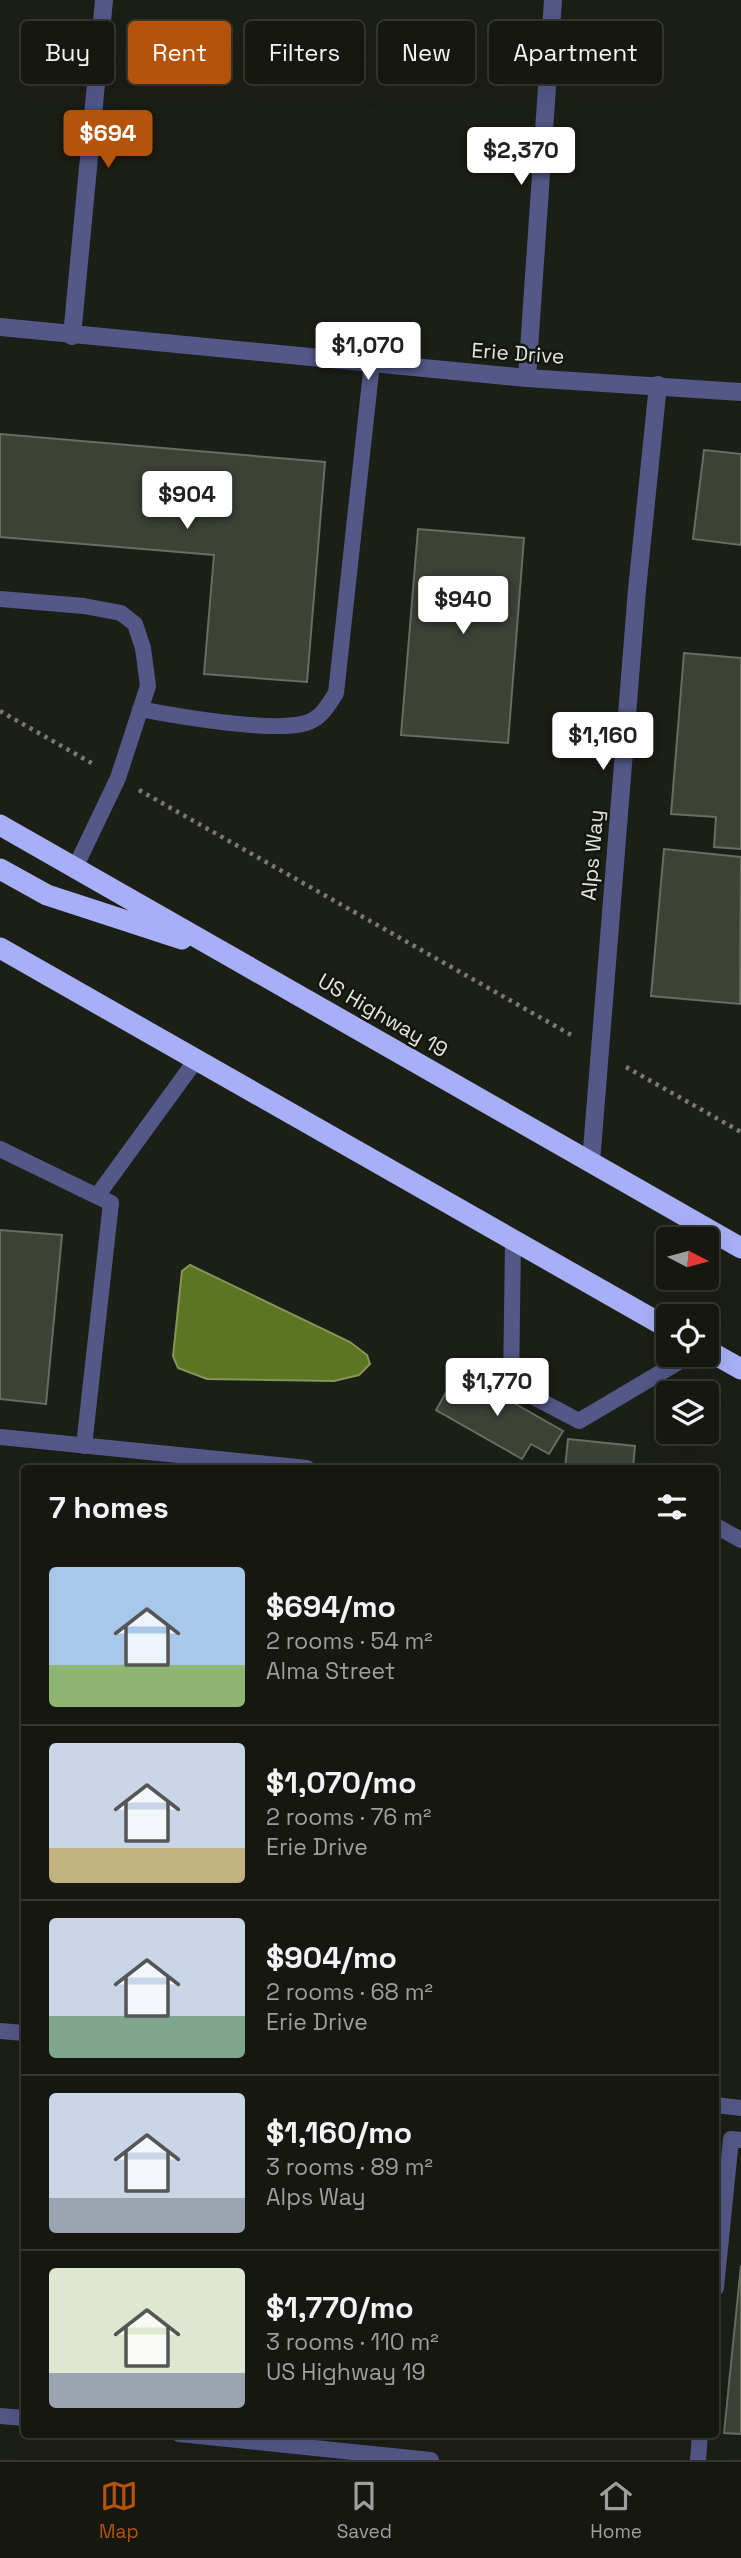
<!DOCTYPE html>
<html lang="en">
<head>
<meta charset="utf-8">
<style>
	body { margin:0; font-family:"Space Grotesk",sans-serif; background:#1e2019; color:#f1f3f6; height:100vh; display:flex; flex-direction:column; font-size:26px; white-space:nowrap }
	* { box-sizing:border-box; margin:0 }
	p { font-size:23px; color:#9d9f9f }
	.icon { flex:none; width:38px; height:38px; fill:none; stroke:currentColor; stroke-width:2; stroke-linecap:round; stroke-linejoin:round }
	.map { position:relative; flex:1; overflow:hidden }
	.side { position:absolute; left:21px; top:1465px; width:698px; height:973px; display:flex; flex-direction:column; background:#151710; border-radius:7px; box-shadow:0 7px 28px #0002,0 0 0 2px #343630 }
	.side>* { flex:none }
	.hud { position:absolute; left:21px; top:21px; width:700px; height:63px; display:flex; gap:14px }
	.needle { width:46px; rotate:96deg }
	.controls { position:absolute; left:656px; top:1227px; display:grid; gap:14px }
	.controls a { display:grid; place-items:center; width:63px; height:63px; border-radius:7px; background:#151710; box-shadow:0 7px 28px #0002,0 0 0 2px #343630; font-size:35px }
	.price { position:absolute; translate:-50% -60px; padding:0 16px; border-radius:7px; background:#fff; color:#222; font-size:23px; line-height:46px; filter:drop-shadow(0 2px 4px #0008) }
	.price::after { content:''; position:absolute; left:50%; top:42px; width:21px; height:16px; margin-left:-10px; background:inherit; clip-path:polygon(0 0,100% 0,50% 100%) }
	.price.active { background:#b45309; color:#fff }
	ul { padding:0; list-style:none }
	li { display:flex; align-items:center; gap:21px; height:175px; padding:0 28px }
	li+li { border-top:2px solid #343630 }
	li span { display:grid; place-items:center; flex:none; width:196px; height:140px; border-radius:7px; color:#555 }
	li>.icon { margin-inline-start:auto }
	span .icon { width:84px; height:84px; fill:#fffc; stroke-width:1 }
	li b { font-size:30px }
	h2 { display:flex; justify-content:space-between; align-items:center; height:84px; padding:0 28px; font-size:30px }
	.chip { padding:0 24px; border-radius:7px; background:#151710; box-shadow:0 7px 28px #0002,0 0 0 2px #343630; font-size:24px; line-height:63px }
	.chip.active { background:#b45309; color:#fff }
	.tab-bar { display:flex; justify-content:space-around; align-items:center; height:98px; border-top:2px solid #343630; background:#151710; font-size:19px; color:#9d9f9f }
	.tab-bar a { display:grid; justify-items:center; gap:4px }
	.tab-bar .active { color:#b45309 }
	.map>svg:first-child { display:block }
</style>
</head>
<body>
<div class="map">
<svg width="741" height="2460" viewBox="0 0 741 2460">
	<rect width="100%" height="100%" fill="#1c1f16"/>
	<path fill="#5d7422" stroke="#85965a" stroke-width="2" d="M190,1265L350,1342L367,1355L370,1364L359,1375L334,1381L207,1379L178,1368L173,1356L182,1271Z"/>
	<path fill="#3d4136" stroke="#686c61" stroke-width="2" d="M0,434L325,462L307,682L204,674L214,555L0,537Z
		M704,450L741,454V545L693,539Z
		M418,529L524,538L508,743L401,735Z
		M684,653L741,658V849L714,847L716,817L671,814Z
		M664,849L741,857L740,1004L651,996Z
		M0,1230L62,1235L46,1404L0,1399Z
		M458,1371L563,1431L549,1454L531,1444L522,1459L436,1410Z
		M568,1439L635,1446L633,1468H565Z
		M741,2265V2434L724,2433Z"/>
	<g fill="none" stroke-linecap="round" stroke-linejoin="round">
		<path stroke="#787a73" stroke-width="4.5" stroke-dasharray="3.5 5" stroke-linecap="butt" d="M0,711L95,765
			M139,790L573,1036
			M626,1067L741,1132"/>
		<path stroke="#535888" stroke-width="16" d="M0,599L84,606L121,613L135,624L143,648L148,686L118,778L75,868
			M140,709C175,716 274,733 306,723C322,718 328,705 336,693L372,363
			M0,1149L111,1203L84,1446
			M97,1196L196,1060
			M513,1241L511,1385L579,1421L692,1354
			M0,1437L307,1468
			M716,1526L741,1540
			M0,2031L24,2033
			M716,2105L741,2108
			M716,2288L731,2139L741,2140
			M0,2416L24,2418
			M179,2434L431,2460
			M698,2460L700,2434"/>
		<path stroke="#535888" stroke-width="18" d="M0,327L527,378L741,392
			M72,336L104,0
			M527,378L553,0
			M591,1162L637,590L658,385"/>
		<path stroke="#a7b0f7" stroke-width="21" d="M0,825L741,1248
			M0,869L47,895L182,939
			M0,948L668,1328
			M707,1350L741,1369"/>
	</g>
	<g text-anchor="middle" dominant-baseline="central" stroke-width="5" stroke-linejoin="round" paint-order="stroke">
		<g font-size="21" fill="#e2e4de" stroke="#13160d">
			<text transform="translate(518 353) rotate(4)">Erie Drive</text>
			<text transform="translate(592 855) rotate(-85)">Alps Way</text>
			<text transform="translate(383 1015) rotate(30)">US Highway 19</text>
		</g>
	</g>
</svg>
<div class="controls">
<a><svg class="needle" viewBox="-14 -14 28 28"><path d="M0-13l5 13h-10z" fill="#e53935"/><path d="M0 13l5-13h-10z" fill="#9d9f9f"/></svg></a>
<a><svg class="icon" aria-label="locate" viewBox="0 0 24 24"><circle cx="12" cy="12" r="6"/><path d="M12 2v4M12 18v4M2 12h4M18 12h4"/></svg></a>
<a><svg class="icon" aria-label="layers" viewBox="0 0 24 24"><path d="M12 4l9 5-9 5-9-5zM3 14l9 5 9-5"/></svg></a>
</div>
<b class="price active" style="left:108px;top:170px">$694</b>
<b class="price" style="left:521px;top:187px">$2,370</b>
<b class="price" style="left:368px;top:382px">$1,070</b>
<b class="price" style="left:187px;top:531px">$904</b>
<b class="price" style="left:463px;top:636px">$940</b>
<b class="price" style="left:603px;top:772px">$1,160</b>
<b class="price" style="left:497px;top:1418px">$1,770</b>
<div class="hud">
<a class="chip">Buy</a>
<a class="chip active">Rent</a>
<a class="chip">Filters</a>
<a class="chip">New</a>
<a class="chip">Apartment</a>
</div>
<section class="side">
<h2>7 homes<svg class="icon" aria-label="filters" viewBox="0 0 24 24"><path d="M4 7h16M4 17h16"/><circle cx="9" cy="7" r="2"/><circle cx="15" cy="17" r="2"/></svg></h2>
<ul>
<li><span style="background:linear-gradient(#a9c7e8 70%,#8fb573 0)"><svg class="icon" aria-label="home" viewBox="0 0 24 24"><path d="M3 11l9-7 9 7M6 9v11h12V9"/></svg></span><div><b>$694/mo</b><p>2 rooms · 54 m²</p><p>Alma Street</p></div></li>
<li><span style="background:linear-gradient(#c9d6e8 75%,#c2b280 0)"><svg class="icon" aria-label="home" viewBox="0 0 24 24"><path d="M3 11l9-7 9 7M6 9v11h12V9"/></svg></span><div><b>$1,070/mo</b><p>2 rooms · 76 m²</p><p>Erie Drive</p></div></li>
<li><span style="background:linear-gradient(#c9d6e8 70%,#7fa58c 0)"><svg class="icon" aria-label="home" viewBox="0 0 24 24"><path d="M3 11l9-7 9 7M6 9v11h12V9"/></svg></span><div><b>$904/mo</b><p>2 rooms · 68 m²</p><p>Erie Drive</p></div></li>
<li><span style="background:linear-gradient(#c9d6e8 75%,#9aa5b1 0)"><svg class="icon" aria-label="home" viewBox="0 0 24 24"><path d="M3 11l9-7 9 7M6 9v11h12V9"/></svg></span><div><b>$1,160/mo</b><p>3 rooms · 89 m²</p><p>Alps Way</p></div></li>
<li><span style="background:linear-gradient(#dfe7d0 75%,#9aa5b1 0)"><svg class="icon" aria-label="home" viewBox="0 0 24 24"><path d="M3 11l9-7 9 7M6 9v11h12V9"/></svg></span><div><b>$1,770/mo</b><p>3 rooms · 110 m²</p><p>US Highway 19</p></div></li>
</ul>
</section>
</div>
<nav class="tab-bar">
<a class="active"><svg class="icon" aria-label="map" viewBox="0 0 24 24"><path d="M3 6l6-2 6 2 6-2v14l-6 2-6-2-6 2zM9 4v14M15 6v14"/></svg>Map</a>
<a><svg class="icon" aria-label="saved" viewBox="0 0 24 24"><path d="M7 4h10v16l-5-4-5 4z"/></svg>Saved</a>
<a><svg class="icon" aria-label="home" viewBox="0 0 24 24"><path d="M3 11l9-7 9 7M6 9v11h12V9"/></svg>Home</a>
</nav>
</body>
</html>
